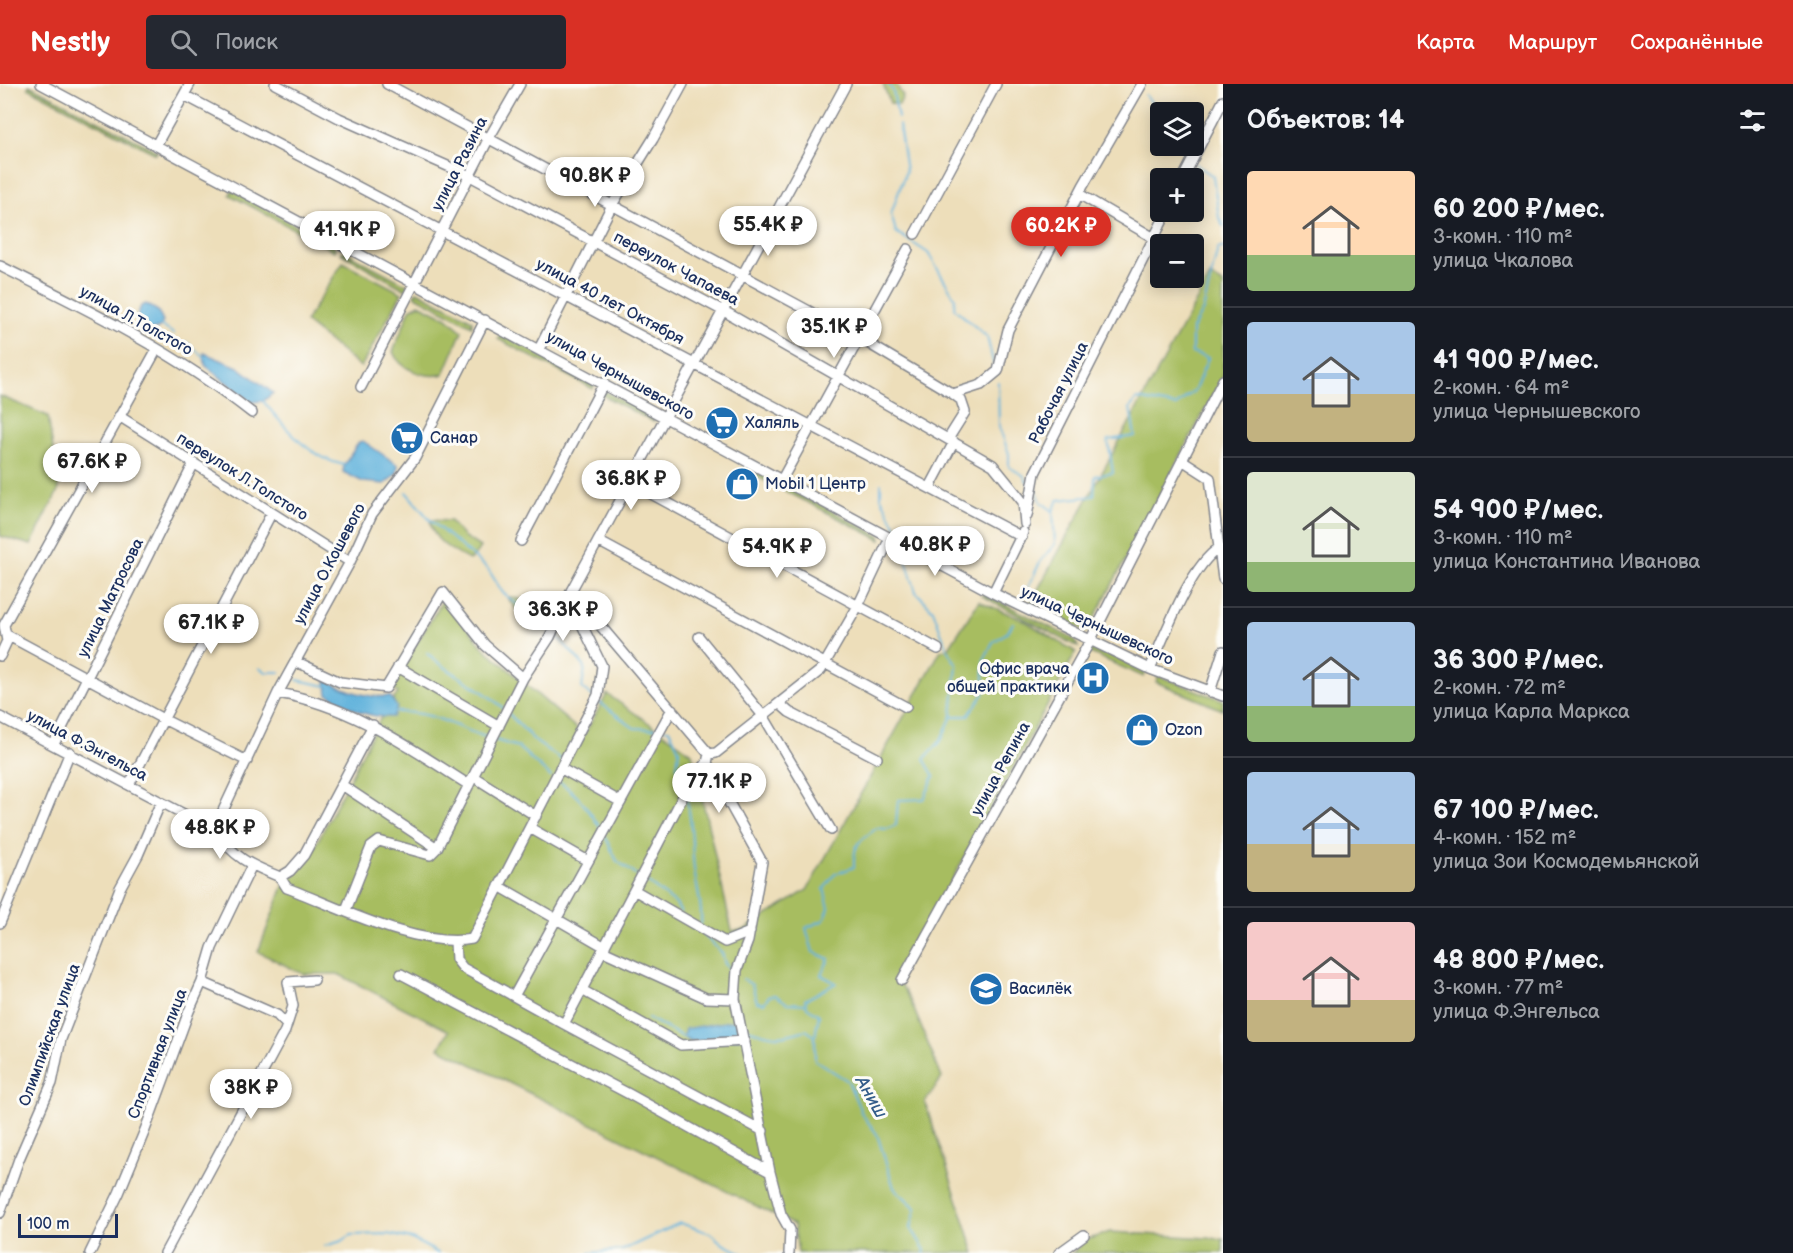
<!DOCTYPE html>
<html lang="ru">
<head>
<meta charset="utf-8">
<style>
	body { margin:0; font-family:"Balsamiq Sans",sans-serif; background:#242831; color:#f1f3f6; height:100vh; display:flex; flex-direction:column; font-size:22px; white-space:nowrap }
	* { box-sizing:border-box; margin:0 }
	p { font-size:20px; color:#9ea1a6 }
	.icon { flex:none; width:33px; height:33px; fill:none; stroke:currentColor; stroke-width:2; stroke-linecap:round; stroke-linejoin:round }
	.map { position:relative; flex:1; overflow:hidden }
	.sheet { display:flex; flex-direction:column; background:#171b24; width:570px }
	.sheet>* { flex:none }
	.buttons { position:absolute; left:1150px; top:18px; display:grid; gap:12px }
	.buttons a { display:grid; place-items:center; width:54px; height:54px; border-radius:6px; background:#171b24; box-shadow:0 3px 15px #0003; font-size:30px }
	.scale { position:absolute; left:18px; bottom:15px; width:100px; box-sizing:border-box; padding-left:6px; border:3px solid #1b2f5e; border-top:0; font-size:16px; line-height:21px; white-space:nowrap; color:#1b2f5e; -webkit-text-stroke:4px #fdfcf7; paint-order:stroke }
	.price { position:absolute; translate:-50% -51px; padding:0 14px; border-radius:21px; background:#fff; color:#222; font-size:20px; line-height:39px; filter:drop-shadow(0 2px 3px #0008) }
	.price::after { content:''; position:absolute; left:50%; top:36px; width:18px; height:14px; margin-left:-9px; background:inherit; clip-path:polygon(0 0,100% 0,50% 100%) }
	.price.selected { background:#d93025; color:#fff }
	ul { padding:0; list-style:none }
	li { display:flex; align-items:center; gap:18px; height:150px; padding:0 24px }
	li+li { border-top:2px solid #363941 }
	li span { display:grid; place-items:center; flex:none; width:168px; height:120px; border-radius:6px; color:#555 }
	li>.icon { margin-inline-start:auto }
	span .icon { width:72px; height:72px; fill:#fffc; stroke-width:1 }
	li b { font-size:26px }
	h2 { display:flex; justify-content:space-between; align-items:center; height:72px; padding:0 24px; font-size:26px }
	header { display:flex; align-items:center; gap:36px; box-sizing:border-box; height:84px; padding:0 30px; background:#d93025; color:#fff }
	header strong { font-size:28px }
	nav { display:flex; gap:33px; margin-inline-start:auto; font-size:21px }
	.search { width:420px; height:54px; background:#242831; display:flex; align-items:center; gap:15px; box-sizing:border-box; padding:0 21px; border-radius:6px; color:#9ea1a6; font-size:22px }
	main { display:flex; flex:1; min-height:0 }
	.map>svg:first-child { display:block }
</style>
</head>
<body>
<header>
<strong>Nestly</strong>
<div class="search"><svg class="icon" aria-label="search" viewBox="0 0 24 24"><circle cx="10" cy="10" r="6"/><path d="M15 15l6 6"/></svg>Поиск</div>
<nav><a>Карта</a><a>Маршрут</a><a>Сохранённые</a></nav>
</header>
<main>
<div class="map">
<svg width="1223" height="1169" viewBox="0 0 1223 1169">
	<rect width="100%" height="100%" fill="#fdfcf7"/>
	<filter id="ink" filterUnits="userSpaceOnUse"><feTurbulence type="fractalNoise" baseFrequency=".0167" numOctaves="2"/><feDisplacementMap in="SourceGraphic" scale="12" xChannelSelector="R" yChannelSelector="G"/><feConvolveMatrix kernelMatrix="1 2 1 2 8 2 1 2 1" color-interpolation-filters="sRGB"/></filter>
	<filter id="wash" filterUnits="userSpaceOnUse"><feTurbulence type="fractalNoise" baseFrequency=".008" numOctaves="4" result="noise"/><feDisplacementMap in="SourceGraphic" scale="24" xChannelSelector="R" yChannelSelector="G"/><feGaussianBlur stdDeviation="1.35" result="paint"/><feColorMatrix in="noise" values="0 0 0 0 0 0 0 0 0 0 0 0 0 0 0 0 0 1.4 0 .05"/><feComposite in="paint" operator="in"/></filter>
	<g filter="url(#wash)">
		<rect width="100%" height="100%" fill="#eddeba"/>
		<path fill="#a7bd61" stroke="#617660" stroke-width="1.5" d="M883,0H896L903,12L899,21L890,19Z
			M29,1L157,67L156,70L28,4Z
			M232,106L335,163L334,167L230,111Z
			M343,167L409,202L406,206L341,169Z
			M343,178L402,209L361,283L305,238Z
			M1210,192L1223,200V292L1087,548L1031,518Z
			M417,207L472,236V242L414,211Z
			M419,220L447,234L462,247L444,290C427,295 400,286 393,268L410,225Z
			M501,250L594,301L593,305L498,255Z
			M604,307L653,333L654,338L602,311Z
			M0,312L48,332L59,405L31,461L0,452Z
			M754,386L880,452L881,456L750,389Z
			M430,436L450,437L463,452L480,463L474,473L469,476C452,467 431,456 430,436Z
			M985,510L1075,556L1078,563L982,512Z
			M508,513C517,512 533,521 542,525L552,540L546,548C534,539 513,527 508,513Z
			M444,514L483,563L584,651L607,610L692,669L732,847L744,846L807,806L941,566L948,565L979,517L1025,537L1076,568L898,895L911,918L942,994L925,1018L975,1169H798L794,1141L439,964L449,947L338,890H303L258,868L284,800L307,778L379,637L398,609L390,603Z
			M1090,563L1146,587L1144,593L1086,567Z
			M1158,592L1223,616V626L1156,598Z
			M1110,1148L1223,1155V1169H1072L1086,1156Z"/>
		<path fill="#61b2dc" stroke="#3e709d" stroke-width="1.5" d="M146,220L158,227L163,238L158,245L149,246L139,239L137,232L141,222Z
			M204,269L238,283L273,309L263,317L251,318L205,281Z
			M363,357L398,381L397,389L385,400L363,398L343,388L344,381L359,358Z
			M326,596C346,606 367,615 390,612L397,623L393,633C364,633 352,625 328,610Z
			M736,936L740,954L691,957L683,953L685,945Z"/>
		<g fill="none" stroke-linecap="round" stroke-linejoin="round">
			<path stroke="#61b2dc" stroke-width="2" d="M888,0L893,7L898,34
				M1145,11L1161,30
				M899,41L906,87L891,130L896,148L928,169L955,214L954,224L987,253L994,282
				M1180,62L1189,74
				M1195,80L1213,92L1219,134L1223,142
				M160,241L174,250
				M186,258L205,274
				M998,298L999,342L1009,370V383L1023,391L1029,400
				M263,317C286,344 307,373 344,381
				M881,400V413L897,445
				M1036,405L1041,418L1053,427
				M406,408L430,436L488,485L503,509L549,546
				M903,466L916,508L933,526L948,567L957,581L952,631
				M1027,506L1040,478L1055,460L1053,427L1058,416L1094,412L1095,392L1113,389L1108,356L1135,352L1130,324L1137,315L1176,322L1195,306L1208,274L1192,269V245L1203,226L1218,164H1223
				M558,553L585,583L582,604L595,614
				M427,569C450,591 481,602 504,625
				M259,584L266,588H280
				M297,596L327,602
				M599,618L634,644L657,645
				M395,628C436,627 454,644 489,654
				M508,629L536,658L562,676
				M665,645H669L679,666L677,682L683,704
				M495,656L518,663L551,693
				M556,696C576,707 590,727 602,747
				M686,713C693,737 691,759 694,784C696,803 703,821 701,840
				M605,752L617,777L638,792
				M643,795L676,820L681,829
				M704,851L722,869L725,880L732,887
				M743,895L752,901L757,918L764,919L769,912L775,911L787,919L806,920
				M648,934L683,953
				M747,945C777,953 774,955 806,946L813,951
				M325,1162L342,1157L351,1151L387,1150L412,1155L438,1169
				M590,1169L623,1166L680,1139L710,1149L723,1160L742,1169
				M924,1169L925,1166L911,1144L916,1124L894,1104L877,1050L862,1030L848,997L815,976V952L819,931L807,923L805,916L836,899L821,891L829,875L813,868L806,844L824,836L829,824L824,805L835,790L854,783C853,760 859,757 877,744L887,745L896,741L898,716L924,715L934,692L924,675L940,658L952,632H968L984,610V576L993,558L1008,548L1013,539"/>
		</g>
	</g>
	<g filter="url(#ink)">
		<g fill="none" stroke-linecap="round" stroke-linejoin="round">
			<defs>
				<path id="minor" d="M41,0L993,509L1150,585L1223,612
					M275,0L339,34L470,92L729,230L993,381L1023,418L1025,440
					M387,0L861,255L953,310L961,316L965,328L948,355
					M184,11L1022,453
					M156,61L190,0
					M1183,94L1223,17
					M1079,110L1154,154
					M915,150L996,0
					M0,182C87,225 175,268 252,329
					M539,265L612,121L653,55L683,0
					M361,303L489,54L520,0
					M953,310L981,301L998,287L1008,246L1083,102L1142,0
					M119,332L350,478
					M1182,376L1210,394L1223,495
					M781,397L908,165
					M631,399L938,565
					M930,403L954,358
					M1027,432L1035,389L1167,128
					M521,457L604,299
					M598,457L906,623
					M571,507L709,670
					M993,509L1023,448
					M7,551L163,635L247,677
					M699,553L764,633L831,746
					M0,572L7,557L4,541L157,265
					M295,577L340,598L386,604L443,508L485,561L523,594
					M398,583L499,642
					M1150,585C1164,553 1190,482 1219,464
					M1210,608L1223,567
					M278,609C350,621 409,663 469,701
					M780,620L789,628L877,674
					M0,633L214,746C235,774 248,780 280,793L290,787L304,771L373,641
					M54,660L193,381
					M709,670L707,679L762,778L748,857L737,886L735,915L770,1088L781,1130L790,1146L789,1169
					M709,670L716,669L821,586L858,522L890,454
					M560,684L621,718
					M474,693L536,732
					M129,701L271,430
					M342,701L437,764L523,594L550,553L571,507L846,0
					M530,744L588,777
					M214,746L278,609L350,478L372,430L415,374L485,236
					M280,793L287,804C338,823 419,865 472,855L598,611L602,582L569,514
					M499,802L605,863
					M634,806L725,858L750,848
					M346,826L371,763L379,757L430,771L437,764
					M0,839L70,668
					M455,858L456,875L463,884L564,940L690,699L707,679
					M603,867L706,914L735,915
					M401,890L629,1010L770,1088
					M902,896L1090,557L1223,296
					M202,898L277,931L287,941
					M582,906L681,961L744,957
					M514,912L672,625
					M564,940L763,1047
					M0,1129L19,1075L52,999L61,955L120,804L138,771L161,718
					M90,1169L119,1109L145,1046L189,927L202,898L212,864L252,781
					M165,1169L285,947L293,922L288,898L314,896
					M1059,1169L1084,1151"/>
			</defs>
			<use href="#minor" stroke="#84868c" stroke-width="12"/>
			<use href="#minor" stroke="#fff" stroke-width="9"/>
		</g>
	</g>
	<defs>
		<symbol id="supermarket-disc" viewBox="-11 -11 22 22"><circle r="9.5" fill="#1f6fb2" stroke="#fdfcf7"/><path d="M-6-5.5h2.5l.6 2H6L4.5 2H-2.5L-4.4-4H-6ZM-1.5 3.2a1.3 1.3 0 1 0 .1 0ZM3 3.2a1.3 1.3 0 1 0 .1 0Z" fill="#fff"/></symbol>
		<symbol id="shop-disc" viewBox="-11 -11 22 22"><circle r="9.5" fill="#1f6fb2" stroke="#fdfcf7"/><path d="M-5-2.5h2.3a2.7 3.5 0 0 1 5.4 0H5L5.5 6h-11ZM-1.5-2.5h3a1.5 2.3 0 0 0-3 0Z" fill="#fff"/></symbol>
		<symbol id="hospital-disc" viewBox="-11 -11 22 22"><circle r="9.5" fill="#1f6fb2" stroke="#fdfcf7"/><path d="M-5-5h3v3.5h4V-5h3V5h-3V1.5h-4V5h-3Z" fill="#fff"/></symbol>
		<symbol id="school-disc" viewBox="-11 -11 22 22"><circle r="9.5" fill="#1f6fb2" stroke="#fdfcf7"/><path d="M0-5L7-2L0 1L-7-2ZM-4 1L0 2.5L4 1V4Q0 6-4 4Z" fill="#fff"/></symbol>
	</defs>
	<g fill-rule="evenodd">
		<use href="#supermarket-disc" x="703" y="320" width="38" height="38"/>
		<use href="#supermarket-disc" x="388" y="335" width="38" height="38"/>
		<use href="#shop-disc" x="723" y="381" width="38" height="38"/>
		<use href="#hospital-disc" x="1074" y="575" width="38" height="38"/>
		<use href="#shop-disc" x="1123" y="627" width="38" height="38"/>
		<use href="#school-disc" x="967" y="886" width="38" height="38"/>
	</g>
	<g text-anchor="middle" dominant-baseline="central" stroke-width="6" stroke-linejoin="round" paint-order="stroke">
		<g font-size="16" fill="#1b2f5e" stroke="#fdfcf7">
			<text transform="translate(460 80) rotate(-63)">улица Разина</text>
			<text transform="translate(676 185) rotate(28)">переулок Чапаева</text>
			<text transform="translate(610 218) rotate(28)">улица 40 лет Октября</text>
			<text transform="translate(136 237) rotate(29)">улица Л.Толстого</text>
			<text transform="translate(620 292) rotate(29)">улица Чернышевского</text>
			<text transform="translate(1059 309) rotate(-63)">Рабочая улица</text>
			<text transform="translate(242 393) rotate(32)">переулок Л.Толстого</text>
			<text transform="translate(330 480) rotate(-62)">улица О.Кошевого</text>
			<text transform="translate(111 514) rotate(-64)">улица Матросова</text>
			<text transform="translate(1097 542) rotate(25)">улица Чернышевского</text>
			<text transform="translate(87 662) rotate(28)">улица Ф.Энгельса</text>
			<text transform="translate(1001 685) rotate(-61)">улица Репина</text>
			<text transform="translate(50 951) rotate(-70)">Олимпийская улица</text>
			<text transform="translate(158 970) rotate(-69)">Спортивная улица</text>
		</g>
		<g font-size="16" fill="#1b2f5e" stroke="#fdfcf7" text-anchor="start">
			<text x="745" y="339">Халяль</text>
			<text x="430" y="354">Санар</text>
			<text x="765" y="400">Mobil 1 Центр</text>
			<text x="1070" y="585" text-anchor="end">Офис врача<tspan x="1070" dy="18">общей практики</tspan></text>
			<text x="1165" y="646">Ozon</text>
			<text x="1009" y="905">Василёк</text>
		</g>
		<g font-size="18" font-style="italic" fill="#345d8a" stroke="#fdfcf7">
			<text transform="translate(871 1013) rotate(60)">Аниш</text>
		</g>
	</g>
</svg>
<div class="buttons">
<a><svg class="icon" aria-label="layers" viewBox="0 0 24 24"><path d="M12 4l9 5-9 5-9-5zM3 14l9 5 9-5"/></svg></a>
<a>+</a>
<a>−</a>
</div>
<div class="scale">100 m</div>
<b class="price" style="left:595px;top:124px">90.8K ₽</b>
<b class="price" style="left:768px;top:173px">55.4K ₽</b>
<b class="price selected" style="left:1061px;top:174px">60.2K ₽</b>
<b class="price" style="left:347px;top:178px">41.9K ₽</b>
<b class="price" style="left:834px;top:275px">35.1K ₽</b>
<b class="price" style="left:92px;top:410px">67.6K ₽</b>
<b class="price" style="left:631px;top:427px">36.8K ₽</b>
<b class="price" style="left:935px;top:493px">40.8K ₽</b>
<b class="price" style="left:777px;top:495px">54.9K ₽</b>
<b class="price" style="left:563px;top:558px">36.3K ₽</b>
<b class="price" style="left:211px;top:571px">67.1K ₽</b>
<b class="price" style="left:719px;top:730px">77.1K ₽</b>
<b class="price" style="left:220px;top:776px">48.8K ₽</b>
<b class="price" style="left:251px;top:1036px">38K ₽</b>
</div>
<section class="sheet">
<h2>Объектов: 14<svg class="icon" aria-label="filters" viewBox="0 0 24 24"><path d="M4 7h16M4 17h16"/><circle cx="9" cy="7" r="2"/><circle cx="15" cy="17" r="2"/></svg></h2>
<ul>
<li><span style="background:linear-gradient(#ffd9b3 70%,#8fb573 0)"><svg class="icon" aria-label="home" viewBox="0 0 24 24"><path d="M3 11l9-7 9 7M6 9v11h12V9"/></svg></span><div><b>60 200 ₽/мес.</b><p>3-комн. · 110 m²</p><p>улица Чкалова</p></div></li>
<li><span style="background:linear-gradient(#a9c7e8 60%,#c2b280 0)"><svg class="icon" aria-label="home" viewBox="0 0 24 24"><path d="M3 11l9-7 9 7M6 9v11h12V9"/></svg></span><div><b>41 900 ₽/мес.</b><p>2-комн. · 64 m²</p><p>улица Чернышевского</p></div></li>
<li><span style="background:linear-gradient(#dfe7d0 75%,#8fb573 0)"><svg class="icon" aria-label="home" viewBox="0 0 24 24"><path d="M3 11l9-7 9 7M6 9v11h12V9"/></svg></span><div><b>54 900 ₽/мес.</b><p>3-комн. · 110 m²</p><p>улица Константина Иванова</p></div></li>
<li><span style="background:linear-gradient(#a9c7e8 70%,#8fb573 0)"><svg class="icon" aria-label="home" viewBox="0 0 24 24"><path d="M3 11l9-7 9 7M6 9v11h12V9"/></svg></span><div><b>36 300 ₽/мес.</b><p>2-комн. · 72 m²</p><p>улица Карла Маркса</p></div></li>
<li><span style="background:linear-gradient(#a9c7e8 60%,#c2b280 0)"><svg class="icon" aria-label="home" viewBox="0 0 24 24"><path d="M3 11l9-7 9 7M6 9v11h12V9"/></svg></span><div><b>67 100 ₽/мес.</b><p>4-комн. · 152 m²</p><p>улица Зои Космодемьянской</p></div></li>
<li><span style="background:linear-gradient(#f6c9c9 65%,#c2b280 0)"><svg class="icon" aria-label="home" viewBox="0 0 24 24"><path d="M3 11l9-7 9 7M6 9v11h12V9"/></svg></span><div><b>48 800 ₽/мес.</b><p>3-комн. · 77 m²</p><p>улица Ф.Энгельса</p></div></li>
</ul>
</section>
</main>
</body>
</html>
